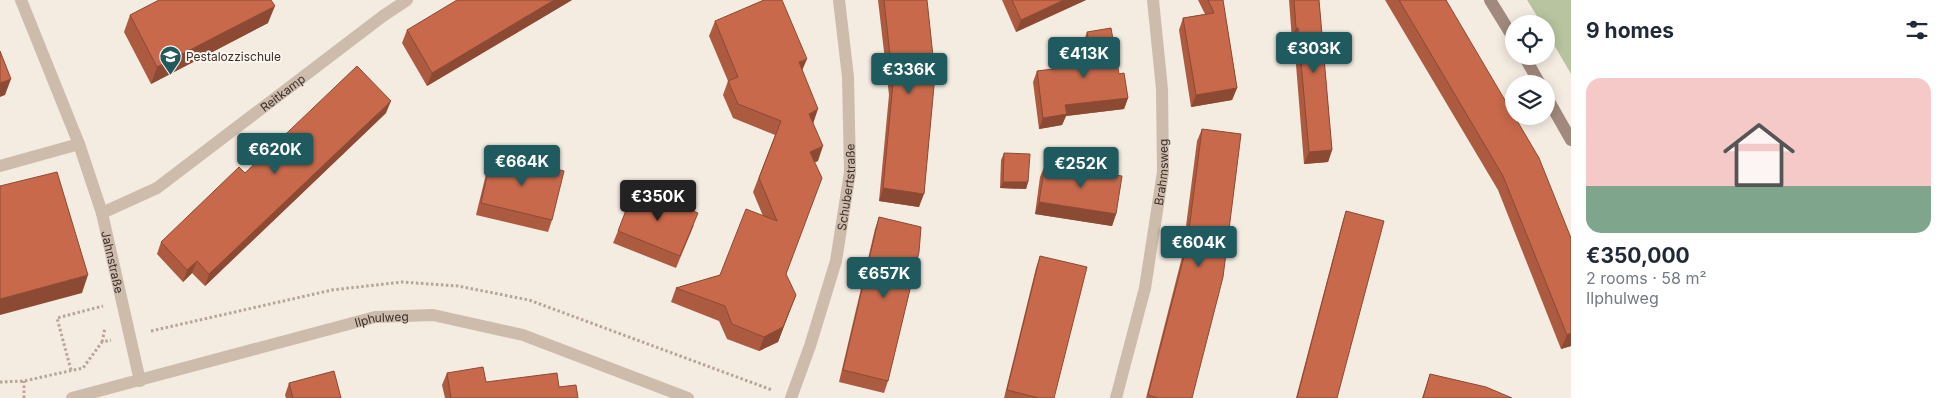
<!DOCTYPE html>
<html lang="en">
<head>
<meta charset="utf-8">
<style>
	body { margin:0; font-family:Inter,sans-serif; background:#f2f2f3; color:#1f2937; height:100vh; display:flex; flex-direction:column; font-size:19px; white-space:nowrap }
	* { box-sizing:border-box; margin:0 }
	p { font-size:16px; color:#747a83 }
	.icon { flex:none; width:28px; height:28px; fill:none; stroke:currentColor; stroke-width:2; stroke-linecap:round; stroke-linejoin:round }
	.map { position:relative; flex:1; overflow:hidden }
	.sheet { display:flex; flex-direction:column; background:#fff; width:375px }
	.sheet>* { flex:none }
	.buttons { position:absolute; left:1505px; top:15px; display:grid; gap:10px }
	.buttons a { display:grid; place-items:center; width:50px; height:50px; border-radius:50%; background:#fff; box-shadow:0 2px 12px #0003; font-size:25px }
	.price { position:absolute; translate:-50% -42px; padding:0 11px; border-radius:5px; background:#1f5a5e; color:#fff; font-size:16px; line-height:32px; filter:drop-shadow(0 1px 2px #0008) }
	.price::after { content:''; position:absolute; left:50%; top:30px; width:15px; height:11px; margin-left:-8px; background:inherit; clip-path:polygon(0 0,100% 0,50% 100%) }
	.price.on { background:#222; color:#fff }
	ul { padding:0; list-style:none }
	li { display:grid; align-content:center; gap:10px; height:265px; padding:0 15px }
	li+li { border-top:1px solid #e0e1e3 }
	li span { display:grid; place-items:center; height:155px; border-radius:15px; color:#555 }
	li>.icon { margin-inline-start:auto }
	span .icon { width:90px; height:90px; fill:#fffc; stroke-width:1 }
	li b { font-size:21px }
	h2 { display:flex; justify-content:space-between; align-items:center; height:60px; padding:0 15px; font-size:21px }
	main { display:flex; flex:1; min-height:0 }
	.map>svg:first-child { display:block }
</style>
</head>
<body>
<main>
<div class="map">
<svg width="1571" height="398" viewBox="0 0 1571 398">
	<rect width="100%" height="100%" fill="#f4ebe1"/>
	<path fill="#b8c4a0" d="M1527,0H1571V74L1546,31V24H1542Z"/>
	<g fill="none" stroke-linecap="round" stroke-linejoin="round">
		<path stroke="#b9a596" stroke-width="3" stroke-dasharray="2.5 2.5" stroke-linecap="butt" d="M151,331L332,290L402,282L458,286L529,300L772,390
			M102,342L105,328
			M71,370L57,318L103,306
			M0,382L24,381L83,368L102,342L111,340
			M24,398V381"/>
		<g stroke="#cdbbac" stroke-width="12">
			<path id="s1" d="M21,0L79,144L102,213L140,381"/>
			<path d="M0,166L79,144"/>
			<path id="s2" d="M102,213L157,188L383,16L407,0"/>
			<path id="s3" d="M72,398L375,317L433,315L523,335L688,398"/>
			<path id="s4" d="M791,398L810,346L836,261L850,172L848,77L839,0"/>
			<path id="s5" d="M1116,398L1145,288L1163,172L1162,89L1153,0"/>
		</g>
		<path stroke="#a18a7d" stroke-width="12" d="M1490,0L1514,39
			M1524,56L1540,84
			M1546,96L1571,140"/>
	</g>
	<path fill="#ac5a40" d="M572,0L427,86L402,43L407,30Z
		M878,0H927L919,207L879,201L889,95Z
		M1002,0H1086L1016,32Z
		M1198,0H1223L1237,88L1232,100L1191,107L1179,30L1183,18L1205,14Z
		M1289,0H1319L1332,150L1328,162L1304,164L1294,40H1292Z
		M1385,0H1446L1571,238V346L1561,349L1498,190Z
		M130,15L268,23L151,84L124,32Z
		M715,21L802,71L813,123L818,161L815,162L786,275L790,310L778,342L759,351L727,339L719,321L671,302L676,288L720,275L763,216L753,192L775,135L733,118L723,95L728,81L709,36Z
		M1087,32L1119,74L1128,98L1124,109L1066,116L1062,125L1039,129L1033,82L1037,71L1087,65L1083,43Z
		M386,113L205,286L192,273L183,282L157,254L161,242L245,173Z
		M1202,129L1192,398H1146L1182,257L1197,141Z
		M1004,153L1028,182L1026,189L1000,188L1001,160Z
		M492,154L552,220L548,232L476,215L488,166Z
		M1045,165L1116,214L1112,226L1035,214L1040,177Z
		M1346,211L1337,398H1296L1343,220Z
		M879,217L888,381L884,393L839,382L875,229Z
		M694,225L676,268L613,243L618,231Z
		M1040,256L1054,398H1004L1036,268Z
		M447,373L486,382L559,387L578,398H445L442,385Z
		M1430,374L1512,398H1422Z
		M289,383L341,398H286L285,395Z"/>
	<path fill="#8c4a34" d="M554,0H572L427,86L432,73Z
		M1064,0H1086L1016,32L1021,20Z
		M275,6L268,23L151,84L157,67Z
		M1296,28H1298L1294,40H1292Z
		M807,59L801,73L799,62Z
		M11,79L5,95L0,97V83Z
		M1237,88L1232,100L1191,107L1196,95Z
		M1128,98L1124,109L1066,116L1062,125L1039,129L1043,118L1065,105Z
		M391,101L386,113L205,286L209,274Z
		M818,109L813,124L809,114Z
		M823,146L818,161L805,166L810,152Z
		M1332,150L1328,162L1304,164L1309,152Z
		M1003,182H1028L1026,189L1000,188Z
		M883,188L924,194L919,207L879,201Z
		M1039,202L1116,214L1112,226L1035,214Z
		M197,261L192,273L183,282L187,270Z
		M88,275L82,293L0,315V299Z
		M796,295L778,342L759,351L764,337Z
		M1571,333V346L1561,349L1567,335Z"/>
	<path fill="#c8694b" stroke="#8c4a34" d="M159,0H271L275,6L157,67L130,15Z
		M457,0H554L432,73L407,30Z
		M764,0H782L807,59L799,62L818,109L809,114L823,146L810,152L822,178L786,274L796,295L783,327L764,337L732,324L725,306L676,288L720,275L746,209L777,221L759,178L781,121L738,104L728,81L738,77L715,21Z
		M884,0H927L935,75L924,194L883,188L893,83Z
		M1012,0H1064L1021,20Z
		M1208,0H1223L1237,88L1196,95L1183,18L1214,13Z
		M1294,0H1319L1332,150L1309,152L1298,28H1296Z
		M1399,0H1446L1539,158L1571,238V333L1567,335L1503,176Z
		M1111,28L1119,74L1124,73L1128,98L1065,105L1067,114L1043,118L1037,71L1093,64L1087,32Z
		M0,51L11,79L0,83Z
		M357,66L391,101L209,274L197,261L187,270L161,242L239,167L245,173Z
		M1202,129L1241,134L1223,277L1192,398H1159L1148,395L1187,245Z
		M1004,153L1030,154L1028,182H1003Z
		M492,154L564,171L552,220L481,203Z
		M1045,165L1122,176L1116,214L1039,202Z
		M57,172L88,275L0,299V186Z
		M635,187L698,213L680,256L618,231Z
		M1346,211L1384,221L1337,398H1297Z
		M879,217L921,227L919,252L888,381L843,370Z
		M1040,256L1087,267L1054,398H1039L1007,390Z
		M483,367L486,382L557,373L559,387L576,385L578,398H451L447,373Z
		M334,371L341,398H293L289,383Z
		M1430,374L1486,387L1512,398H1423Z"/>
	<defs>
		<symbol id="school-pin" viewBox="-11 -11 22 30"><path d="M0 17L-7.5 6A9.5 9.5 0 1 1 7.5 6Z" fill="#1f5a5e" stroke="#fbf5ee"/><path d="M0-5L7-2L0 1L-7-2ZM-4 1L0 2.5L4 1V4Q0 6-4 4Z" fill="#fff"/></symbol>
	</defs>
	<g fill-rule="evenodd">
		<use href="#school-pin" x="158" y="44" width="25" height="34"/>
	</g>
	<g text-anchor="middle" dominant-baseline="central" stroke-width="4" stroke-linejoin="round" paint-order="stroke">
		<g font-size="12" fill="#3b302b" stroke="#fbf5ee" text-anchor="start">
			<text x="186" y="56">Pestalozzischule</text>
		</g>
		<g font-size="12" fill="#3b302b" stroke="#fbf5ee">
			<text stroke="none"><textPath href="#s2" startOffset="218">Reitkamp</textPath></text>
			<text stroke="none"><textPath href="#s5" startOffset="231">Brahmsweg</textPath></text>
			<text stroke="none"><textPath href="#s4" startOffset="219">Schubertstraße</textPath></text>
			<text stroke="none"><textPath href="#s1" startOffset="278">Jahnstraße</textPath></text>
			<text stroke="none"><textPath href="#s3" startOffset="320">Ilphulweg</textPath></text>
		</g>
	</g>
</svg>
<div class="buttons">
<a><svg class="icon" aria-label="locate" viewBox="0 0 24 24"><circle cx="12" cy="12" r="6"/><path d="M12 2v4M12 18v4M2 12h4M18 12h4"/></svg></a>
<a><svg class="icon" aria-label="layers" viewBox="0 0 24 24"><path d="M12 4l9 5-9 5-9-5zM3 14l9 5 9-5"/></svg></a>
</div>
<b class="price" style="left:1314px;top:74px">€303K</b>
<b class="price" style="left:1084px;top:79px">€413K</b>
<b class="price" style="left:909px;top:95px">€336K</b>
<b class="price" style="left:275px;top:175px">€620K</b>
<b class="price" style="left:522px;top:187px">€664K</b>
<b class="price" style="left:1081px;top:189px">€252K</b>
<b class="price on" style="left:658px;top:222px">€350K</b>
<b class="price" style="left:1199px;top:268px">€604K</b>
<b class="price" style="left:884px;top:299px">€657K</b>
</div>
<section class="sheet">
<h2>9 homes<svg class="icon" aria-label="filters" viewBox="0 0 24 24"><path d="M4 7h16M4 17h16"/><circle cx="9" cy="7" r="2"/><circle cx="15" cy="17" r="2"/></svg></h2>
<ul>
<li><span style="background:linear-gradient(#f6c9c9 70%,#7fa58c 0)"><svg class="icon" aria-label="home" viewBox="0 0 24 24"><path d="M3 11l9-7 9 7M6 9v11h12V9"/></svg></span><div><b>€350,000</b><p>2 rooms · 58 m²</p><p>Ilphulweg</p></div></li>
</ul>
</section>
</main>
</body>
</html>
